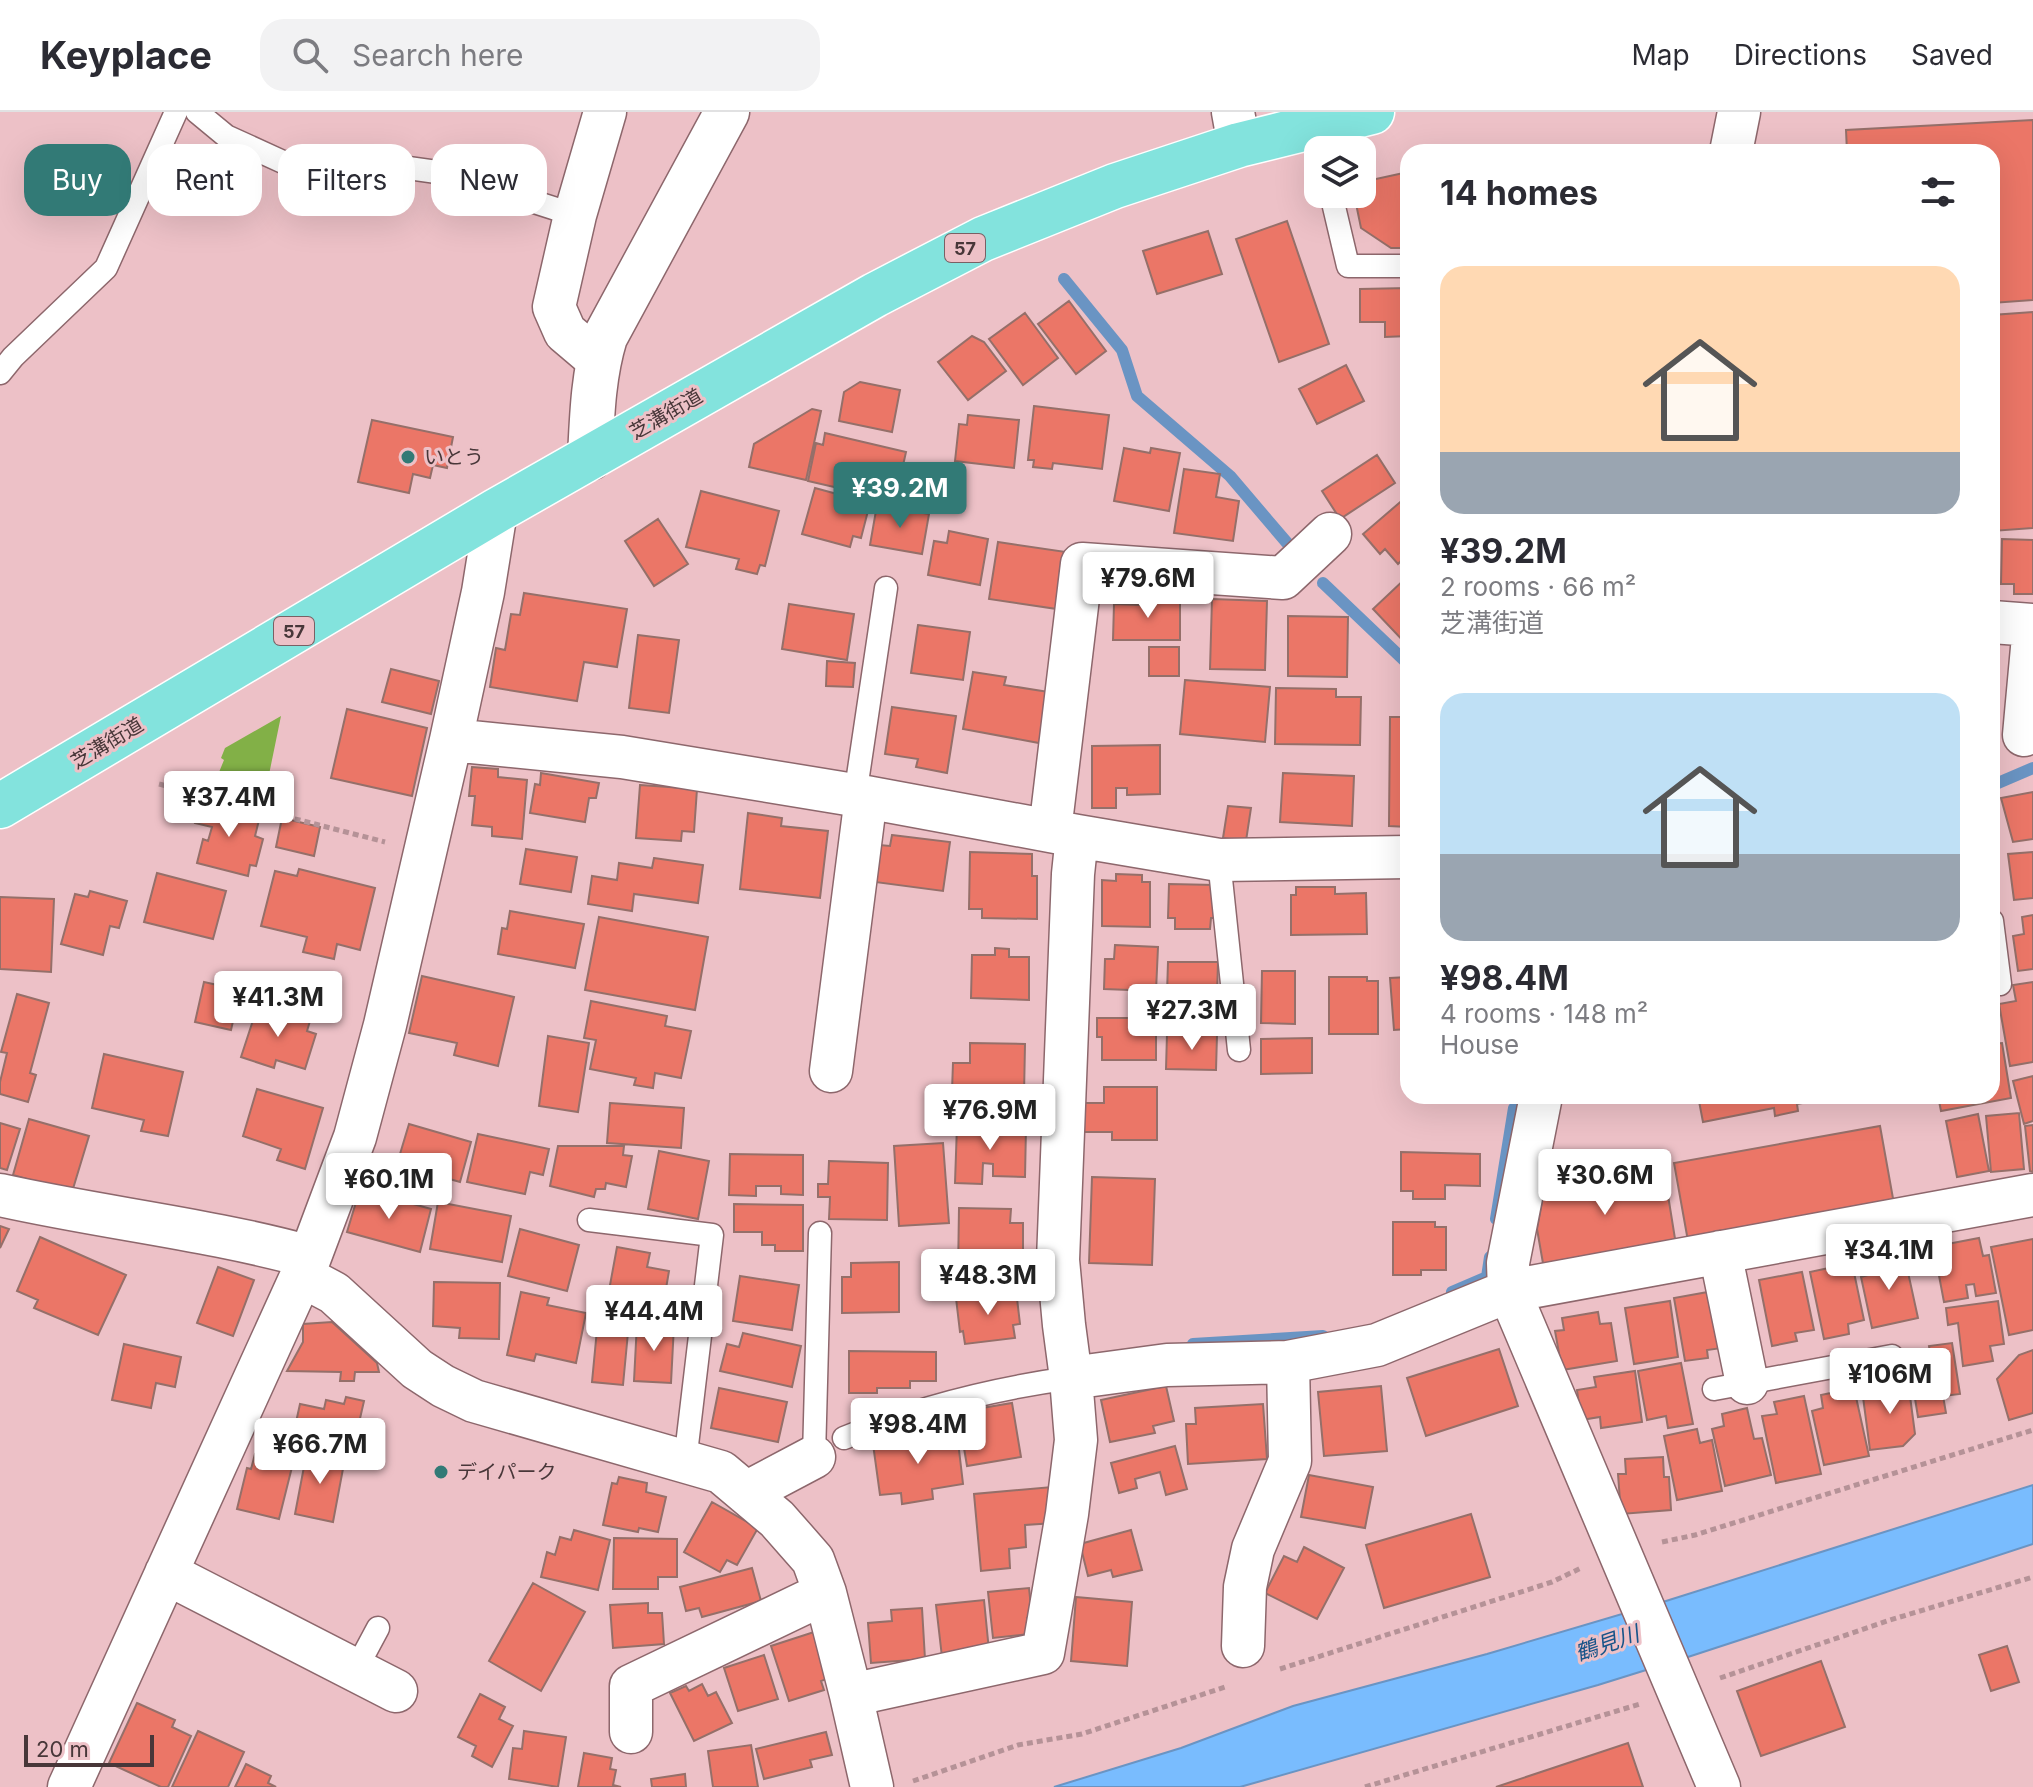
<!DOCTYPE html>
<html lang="en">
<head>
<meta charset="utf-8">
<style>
	body { margin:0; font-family:Inter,"Noto Sans JP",sans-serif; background:#f2f2f3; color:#2b2b33; height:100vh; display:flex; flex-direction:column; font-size:30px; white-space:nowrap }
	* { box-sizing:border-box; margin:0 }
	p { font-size:26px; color:#7c7c81 }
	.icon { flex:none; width:44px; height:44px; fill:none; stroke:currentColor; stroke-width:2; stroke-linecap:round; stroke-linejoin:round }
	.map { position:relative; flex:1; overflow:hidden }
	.side { position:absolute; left:1400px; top:32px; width:600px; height:960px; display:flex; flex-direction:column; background:#fff; border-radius:24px; box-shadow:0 8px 32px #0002 }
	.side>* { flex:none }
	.banner { position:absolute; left:24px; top:32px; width:760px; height:72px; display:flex; gap:16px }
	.tools { position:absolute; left:1304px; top:24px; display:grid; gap:16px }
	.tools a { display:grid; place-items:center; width:72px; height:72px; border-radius:16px; background:#fff; box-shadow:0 8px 32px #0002; font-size:40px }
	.scale { position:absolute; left:24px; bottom:20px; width:130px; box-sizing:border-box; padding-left:8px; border:4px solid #483739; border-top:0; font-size:22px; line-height:28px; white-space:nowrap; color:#483739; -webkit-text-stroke:6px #edc1c7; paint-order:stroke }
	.price { position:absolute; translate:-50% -68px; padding:0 18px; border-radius:8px; background:#fff; color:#222; font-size:26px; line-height:52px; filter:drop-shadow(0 2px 4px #0008) }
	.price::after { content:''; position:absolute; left:50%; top:48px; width:24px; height:18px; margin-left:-12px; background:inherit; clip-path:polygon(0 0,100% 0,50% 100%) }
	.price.active { background:#327a76; color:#fff }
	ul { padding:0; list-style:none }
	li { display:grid; align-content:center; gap:16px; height:424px; padding:0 40px }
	li span { display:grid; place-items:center; height:248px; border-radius:24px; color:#555 }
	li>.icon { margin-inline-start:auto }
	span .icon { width:144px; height:144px; fill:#fffc; stroke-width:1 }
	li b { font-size:34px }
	h2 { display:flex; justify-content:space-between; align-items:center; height:96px; padding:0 40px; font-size:34px }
	.chip { padding:0 28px; border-radius:24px; background:#fff; box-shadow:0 8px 32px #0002; font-size:28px; line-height:72px }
	.chip.active { background:#327a76; color:#fff }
	header { display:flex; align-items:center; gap:48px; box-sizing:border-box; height:112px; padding:0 40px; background:#fff; border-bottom:2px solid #e1e1e2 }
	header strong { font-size:38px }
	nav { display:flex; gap:44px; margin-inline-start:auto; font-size:28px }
	.search { width:560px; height:72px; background:#f2f2f3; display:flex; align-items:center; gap:20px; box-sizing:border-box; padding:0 28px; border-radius:24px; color:#7c7c81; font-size:30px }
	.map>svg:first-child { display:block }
</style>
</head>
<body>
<header>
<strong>Keyplace</strong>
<div class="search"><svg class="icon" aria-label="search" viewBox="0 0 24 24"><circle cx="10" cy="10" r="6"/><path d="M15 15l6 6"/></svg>Search here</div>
<nav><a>Map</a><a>Directions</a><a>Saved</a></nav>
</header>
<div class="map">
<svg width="2033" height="1675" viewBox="0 0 2033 1675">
	<rect width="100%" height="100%" fill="#edc1c7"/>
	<path fill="#82b047" d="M281,604L264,687L213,675L224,648L221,646L225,636Z"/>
	<path fill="#79bcfe" stroke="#6a94c3" stroke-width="2" d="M2033,1373V1432L1691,1544L1598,1573L1240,1675H1054L1181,1636L1293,1594L1487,1542L1666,1489Z"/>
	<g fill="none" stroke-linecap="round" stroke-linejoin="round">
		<path stroke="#6a94c3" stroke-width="12" d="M1064,167L1122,238L1137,284L1230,364L1288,432
			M1323,471L1408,552
			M1998,671L2033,656
			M1496,1107L1514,996
			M1452,1180L1487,1165L1490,1145
			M1193,1232L1323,1224"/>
	</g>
	<path fill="#eb7667" stroke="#956f69" stroke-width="2" d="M2033,8V188L1992,191V40H1847L1846,18Z
		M1408,60V136H1391L1361,116L1354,82H1362V70Z
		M1287,109L1329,232L1279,250L1236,127Z
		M1208,119L1222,162L1157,182L1143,139Z
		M1408,176V224L1385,225V210H1360V177Z
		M1069,189L1106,239L1076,262L1038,212Z
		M2033,200V416L1992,419V203Z
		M1025,201L1058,246L1023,273L989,227Z
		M972,224L984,230L1006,259L968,288L938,250Z
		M1346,253L1364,289L1317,312L1299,277Z
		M860,270L900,278L892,320L839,309L844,280Z
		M1034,294L1109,303L1102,357L1053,351L1052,357L1033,355L1034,348H1028Z
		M812,297L821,299L806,368L749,355L754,332Z
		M968,303L1019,308L1014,356L955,349L959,312L967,313Z
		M372,308L453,325L447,356L433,353L430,366L413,362L409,381L358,370Z
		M825,321L906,340L895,389L808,369L816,331L823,333Z
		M1124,336L1150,341L1151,336L1180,341L1169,399L1114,389Z
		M1377,343L1395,371L1340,407L1322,379Z
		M1184,357L1220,362L1216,385L1239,389L1233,429L1174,421Z
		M815,376L870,391L861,426L853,424L850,435L802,422Z
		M701,379L779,399L765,454L760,453L757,462L736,457L739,447L686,435Z
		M1405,386L1408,390V442L1398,452L1385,437L1380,442L1363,422Z
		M877,393L929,402L922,442L870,433Z
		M658,407L688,452L654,474L625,429Z
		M949,419L988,427L980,473L928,463L934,429L947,431Z
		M2002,427L2033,428V482H2014V472H2001Z
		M998,430L1066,440L1057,497L989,487Z
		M1408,464V534L1373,497Z
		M524,481L627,497L617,555L584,550L577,589L490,575L496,536L505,538L511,502L520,503Z
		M1140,484H1180V528H1113L1114,492L1140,493Z
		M1212,487L1267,489L1265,558L1210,557Z
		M789,492L854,502L847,548L782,537Z
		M1288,504L1348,505L1347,565L1288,564Z
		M918,513L970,520L963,568L911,561Z
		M638,523L679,528L669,601L629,596Z
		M1149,535H1179V564H1149Z
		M1992,538H1996L1994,594H1992Z
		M827,549L855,551L853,575L826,574Z
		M391,557L439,569L431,602L382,590Z
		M973,560L1006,565L1004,573L1049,580L1039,631L963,617Z
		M1185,568L1270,575L1265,630L1180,622Z
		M1276,576L1336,577V585H1361L1360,633L1275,632Z
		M892,595L956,604L947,661L916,655L918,647L885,642Z
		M347,597L427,616L412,684L331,666Z
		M1390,605H1408V715L1389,714Z
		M1160,633V682L1127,683V676H1116V696H1092V634Z
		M472,655L498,657V665L527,668L522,727L492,724V715L472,713L475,684H469Z
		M541,661L599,671L596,686H589L585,710L530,701L535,672L540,673Z
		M1283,661L1354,664L1352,714L1280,710Z
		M640,673L697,677L694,720L682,719L681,729L636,726Z
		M2033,680V727L2013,730L2001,686Z
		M200,689L260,704L255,724L263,727L256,754L250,753L248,764L197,751L203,727L208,729L212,715L195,711Z
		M1228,694L1251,696L1246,729L1223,726Z
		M748,701L782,706L781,714L828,719L820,786L740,777Z
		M282,706L320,715L314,744L276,735Z
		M892,723L950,730L943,779L875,770L880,733L890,734Z
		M526,737L577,745L571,780L520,772Z
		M970,740L1032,742V764H1037V807L982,806V797H969Z
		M2033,740V786L2014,788L2008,742Z
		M654,746L703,753L698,791L634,782L632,799L588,792L592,764L617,768L619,751L652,756Z
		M299,757L375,776L360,838L337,832L334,847L303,840L307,825L261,814L275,759L297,764Z
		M157,761L226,779L213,827L144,810Z
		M1116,762L1142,763V770H1150V815L1102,814V768L1116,769Z
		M1169,772L1215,773L1214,806H1211L1210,817H1175V806H1168Z
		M1296,775H1335V782L1366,781L1367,822L1291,823V783H1296Z
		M90,779L127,789L119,816L110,814L103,843L61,832L75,782L88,785Z
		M0,785L54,787L51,860L0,857Z
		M510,799L584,812L575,856L498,842L502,816L507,817Z
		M2033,803V857L2018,859L2013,824L2024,822L2022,805Z
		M599,805L708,825L695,898L585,878Z
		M1115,833L1158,835L1156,879L1104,877L1105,847H1114Z
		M995,836L1009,837V845H1029V888L971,886L972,843H995Z
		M1168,850H1218L1217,883L1167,882Z
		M1262,859H1295V912L1261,911Z
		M422,864L514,885L498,954L454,943L457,931L409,921Z
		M1329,865H1367V869H1378V922H1329Z
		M1408,865V917L1394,918L1390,866Z
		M204,870L240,878L231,918L195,910Z
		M2033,870V950L2010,954L1999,892L2016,889L2013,873Z
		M17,882L49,891L30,961L36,963L28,990L0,982V970L7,941L1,940Z
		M591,889L667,904L665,914L691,919L681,966L655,961L653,976L634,973L636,966L590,957L596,928L584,926Z
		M258,893L310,909L307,919L316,922L305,957L276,948L274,956L241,945Z
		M1097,906H1156V948H1102V925H1097Z
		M1167,922L1217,923L1216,958L1166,957Z
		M548,924L589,931L578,1000L539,994Z
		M1312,926V961L1261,962V927Z
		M970,931L1025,932L1024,983L975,982V1008L951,1007L953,951H970Z
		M2002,931L2011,986L1941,999L1938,984H1992V932Z
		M104,942L183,960L168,1024L141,1019L144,1008L92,996Z
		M2033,964V1009L2024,1012L2013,969Z
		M1104,975H1157V1028H1112V1020H1081V991H1104Z
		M257,977L323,996L305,1057L277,1048L281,1037L243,1024Z
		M1698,984H1841L1797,992L1798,999L1775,1004L1774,996L1703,1010Z
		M610,991L684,996L681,1036L607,1031Z
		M2019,1001L2024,1057L1991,1060L1986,1004Z
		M1978,1002L1989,1059L1957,1065L1946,1009Z
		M29,1007L89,1024L72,1080L13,1063Z
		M0,1011L20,1017L7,1058L0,1056Z
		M409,1012L471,1030L460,1070L397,1052Z
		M957,1013L1026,1015L1025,1065L993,1064V1052L983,1051L982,1072L955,1071Z
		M2033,1013V1060L2030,1059L2025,1014Z
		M1880,1014L1894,1092L1688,1129L1674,1051Z
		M478,1022L549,1037L543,1063L530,1060L525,1082L467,1070Z
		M943,1031L949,1111L899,1114L894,1034Z
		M558,1034H624L623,1043L632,1044L626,1075L606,1071L605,1077H596L594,1085L550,1074Z
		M659,1039L709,1049L698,1107L648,1097Z
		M1401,1040L1480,1042V1074L1445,1073V1087H1413V1079H1401Z
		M730,1042L803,1043V1083L781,1082V1074H756V1084L729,1083Z
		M829,1049L888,1051L887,1108L829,1107L830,1085H818V1072H828Z
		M1663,1052L1676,1133L1544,1157L1537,1117L1545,1074Z
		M1092,1065L1155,1067L1152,1153L1089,1151Z
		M360,1077L431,1097L420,1140L347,1120Z
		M438,1090L511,1104L502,1150L430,1137Z
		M734,1092L803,1093V1139H775V1133H762V1120H734Z
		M959,1096L1011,1097L1010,1111H1023V1148L978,1147L977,1162H958Z
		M1393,1110H1435V1115H1446V1158H1421V1163H1393Z
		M0,1114L9,1117L0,1136Z
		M520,1117L579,1133L567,1179L508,1164Z
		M40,1125L126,1163L98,1223L34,1196L38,1188L17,1179Z
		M1979,1126L1983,1144L1989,1143L1996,1181L1976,1184L1974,1172L1966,1173L1968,1186L1944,1190L1937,1153L1945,1152L1942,1133Z
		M2033,1127V1218L2009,1223L1991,1135Z
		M617,1135L650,1141L647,1155L669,1159L663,1194L608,1184Z
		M1904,1142L1918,1206L1872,1216L1861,1165L1868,1163L1866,1150Z
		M899,1150V1200L842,1201V1165H851V1151Z
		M1852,1151L1864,1208L1848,1212L1849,1222L1824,1227L1810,1160Z
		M218,1155L254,1168L233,1224L197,1211Z
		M1802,1160L1814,1218L1795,1221L1797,1229L1772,1234L1759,1168Z
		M740,1164L799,1173L792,1218L733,1209Z
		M434,1170L500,1171L499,1227L459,1226L460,1216L433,1214Z
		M1016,1178L1020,1212L1013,1213L1015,1226L965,1232L963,1219L960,1220L956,1186Z
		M1719,1178L1729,1235L1707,1238L1708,1246L1685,1249L1674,1186Z
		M521,1180L549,1186L547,1193L586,1201L576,1251L536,1242L534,1249L507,1243Z
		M1670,1189L1678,1245L1634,1252L1625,1196Z
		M1998,1189L2004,1232L1990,1234L1993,1249L1963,1254L1958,1211L1948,1213L1946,1196Z
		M1598,1200L1600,1212L1611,1211L1617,1249L1562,1258L1555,1219L1564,1218L1562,1206Z
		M598,1207L629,1210L623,1273L592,1270Z
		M332,1210L377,1251L379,1260H355L354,1269H340L341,1260L287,1259L303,1230V1212Z
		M637,1211L674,1213L671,1271L634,1269Z
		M743,1221L801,1234L792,1275L720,1259L727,1232L739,1235Z
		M1952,1231L1960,1282L1943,1284L1946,1301L1918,1305L1909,1249L1931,1246L1929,1234Z
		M124,1232L181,1245L175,1275L156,1271L151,1296L112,1288Z
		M1499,1237L1518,1294L1426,1324L1407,1266Z
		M2033,1238V1301L2009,1308L1997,1267L2019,1243Z
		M849,1239L936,1240V1269H910V1276H877V1281H849Z
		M1681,1251L1693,1312L1668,1316L1666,1304L1647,1308L1638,1259Z
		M1635,1259L1642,1310L1601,1316L1600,1305L1581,1308L1577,1278L1596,1275L1594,1265Z
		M1908,1269L1915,1322L1903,1334L1870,1338L1863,1285L1883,1282L1881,1271Z
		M1166,1274L1174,1309L1153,1314L1155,1321L1110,1330L1101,1288Z
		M1381,1274L1387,1339L1324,1344L1318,1280Z
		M719,1276L787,1290L778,1330L711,1316Z
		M1854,1276L1869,1344L1824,1353L1812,1299L1823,1296L1821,1283Z
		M1804,1284L1821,1362L1776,1371L1762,1304L1777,1302L1774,1290Z
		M346,1285L364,1289L353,1337L293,1324L300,1292L324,1297L326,1288L344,1292Z
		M1012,1291L1021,1345L967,1354L958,1300Z
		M1263,1292L1267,1347L1188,1352L1186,1312H1196L1195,1296Z
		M1747,1296L1754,1327L1762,1326L1771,1363L1725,1374L1712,1317L1724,1314L1722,1302Z
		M1697,1317L1700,1331L1712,1328L1722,1379L1677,1388L1664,1324Z
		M957,1321L963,1372L932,1377L933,1387L902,1392L901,1381L880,1383L873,1332Z
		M1175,1334L1187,1377L1166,1383L1160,1360L1135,1367L1137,1376L1119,1381L1111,1351Z
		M307,1339L345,1346L333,1410L295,1402Z
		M255,1342L293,1351L279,1407L237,1397L247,1356L251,1357Z
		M1663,1345L1664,1365H1669L1671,1398L1621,1402L1618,1362H1626L1625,1347Z
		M1309,1363L1373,1375L1365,1416L1301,1405Z
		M619,1365L647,1371L646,1380L666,1385L658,1420L639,1416L638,1420L603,1413L612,1371L617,1372Z
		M1052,1375L1055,1411L1025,1413L1026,1435L1009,1437L1010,1456L981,1459L974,1382Z
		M712,1390L758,1416L737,1453L727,1448L720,1460L684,1440Z
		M1471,1402L1490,1465L1384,1496L1366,1433Z
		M574,1418L610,1428L598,1478L541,1465L547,1440L555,1443L560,1425L571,1428Z
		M1131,1418L1142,1458L1113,1465L1111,1458L1088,1464L1080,1432Z
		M614,1426L677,1427V1465H658V1477H613Z
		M1304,1435L1344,1456L1317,1507L1265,1481L1284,1444L1297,1450Z
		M752,1456L761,1489L702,1505L699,1496L686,1499L680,1475Z
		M533,1471L585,1500L541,1579L489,1549Z
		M1029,1476L1032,1505L1027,1506L1029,1522L993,1526L988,1480Z
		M1076,1485L1132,1490L1127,1554L1071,1549Z
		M984,1488L989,1539L942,1545L936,1493Z
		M648,1491V1501H662L664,1532L613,1536L610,1493Z
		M922,1496L925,1547L871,1551L868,1511L892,1509L891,1498Z
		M814,1520L829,1566L821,1569L824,1578L789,1589L771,1534Z
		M2007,1534L2019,1570L1991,1579L1979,1543Z
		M764,1543L778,1587L738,1599L724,1556Z
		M1821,1549L1845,1615L1761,1644L1737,1579Z
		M702,1572L708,1584L716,1580L732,1611L694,1629L670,1581L686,1574L689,1579Z
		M480,1582L505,1595L499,1607L513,1614L492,1655L472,1644L476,1634L458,1625Z
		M137,1591L175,1608L172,1615L191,1624L168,1675H161L109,1651Z
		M198,1619L244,1640L228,1675H172Z
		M524,1619L566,1625L558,1675L509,1667L513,1636L522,1637Z
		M826,1620L832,1643L810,1648L812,1655L764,1667L756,1637Z
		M1628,1631L1643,1675H1496Z
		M751,1633L758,1675H713L708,1639Z
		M584,1641L612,1646L610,1657L616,1658L613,1673L621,1675H578Z
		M246,1652L271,1664L268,1671L276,1675H235Z
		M685,1662L686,1675H652L651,1667Z"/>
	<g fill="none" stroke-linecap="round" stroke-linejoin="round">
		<defs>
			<path id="lane" d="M197,0L226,24L283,50L343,56L394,54L444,61L575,103
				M1331,82L1348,154H1408
				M0,261L13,245L106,156L176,0
				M855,684L886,476
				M1219,748L1239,938
				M1992,809L2000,872
				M589,1108L712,1123L685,1350
				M1714,1277L1892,1244
				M844,1326C919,1295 991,1277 1071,1266
				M814,1345L820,1121
				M355,1559L378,1516"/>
			<path id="street" d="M1233,0L1239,33
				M1731,40L1739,0
				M598,248L565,220L554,195L575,103L605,0
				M1992,510L2033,513
				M2024,623L2033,525
				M451,628L622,645L866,685L1077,724L1219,748L1408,745
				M1050,719L1082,452L1283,466L1330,422
				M831,959L866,685
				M1541,984L1508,1151L1509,1179L1719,1675
				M0,1083C103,1106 209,1117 310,1145
				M1720,1140L1747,1271
				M302,1164L334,1181L417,1257L443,1274L474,1289L721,1360L777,1407L813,1448L825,1481L851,1583L872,1675
				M1071,1266L1064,1213L1058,1148L1073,762L1077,724
				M746,1381L814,1345
				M166,1461L396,1579
				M1243,1534L1245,1475L1253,1437L1290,1349L1288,1250
				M851,1583L1043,1541L1067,1402L1076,1328L1071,1266L1167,1253L1288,1250L1377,1233L1509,1179L2033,1083
				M631,1620V1574L825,1481
				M69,1675L310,1145L355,1025L385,913L451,628L483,480L496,399"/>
			<path id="secondary" d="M590,346C592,305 593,264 605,225L727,0"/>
			<path id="primary" d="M0,694L496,399L875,183L983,127L1115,74L1239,33L1372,0"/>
		</defs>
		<use href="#lane" stroke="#8d676c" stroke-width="25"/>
		<use href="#street" stroke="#8d676c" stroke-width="45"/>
		<use href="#secondary" stroke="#8d676c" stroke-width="47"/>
		<use href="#primary" stroke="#fff" stroke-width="47"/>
		<path stroke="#b59297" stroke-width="5" stroke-dasharray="6 4" stroke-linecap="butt" d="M159,672L385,730
			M1662,1430L1695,1423L2033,1318
			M1280,1557L1552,1470L1581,1456
			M1720,1566L1890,1508L2033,1465
			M913,1669L1018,1633L1082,1622L1228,1574
			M1365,1675L1640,1592"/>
		<use href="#lane" stroke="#fff" stroke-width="22"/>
		<use href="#street" stroke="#fff" stroke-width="42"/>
		<use href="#secondary" stroke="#fff" stroke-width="44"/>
		<use href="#primary" stroke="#83e3dd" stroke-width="44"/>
	</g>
	<g fill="#327a76" stroke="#edc1c7" stroke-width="3">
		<circle cx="408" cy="345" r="8"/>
		<circle cx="441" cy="1360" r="8"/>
	</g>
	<g text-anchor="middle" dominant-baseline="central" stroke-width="6" stroke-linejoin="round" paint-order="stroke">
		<g fill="#edc1c7" stroke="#7a6064" stroke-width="2">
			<rect x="945" y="122" width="40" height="28" rx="6"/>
			<rect x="274" y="505" width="40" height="28" rx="6"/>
		</g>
		<g font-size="18" font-weight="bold" fill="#483739">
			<text x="965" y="136">57</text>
			<text x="294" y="519">57</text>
		</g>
		<g font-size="20" fill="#483739" stroke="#edc1c7">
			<text transform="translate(666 302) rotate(-30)">芝溝街道</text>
			<text transform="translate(107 631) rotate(-31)">芝溝街道</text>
		</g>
		<g font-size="20" fill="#483739" stroke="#edc1c7" text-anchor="start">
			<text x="424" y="345">いとう</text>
			<text x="457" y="1360">デイパーク</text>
		</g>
		<g font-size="22" font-style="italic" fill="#175489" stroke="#edc1c7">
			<text transform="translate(1607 1531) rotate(-19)">鶴見川</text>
		</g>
	</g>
</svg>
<div class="tools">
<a><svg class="icon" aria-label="layers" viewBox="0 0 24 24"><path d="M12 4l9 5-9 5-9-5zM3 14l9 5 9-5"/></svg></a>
</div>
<div class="scale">20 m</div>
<b class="price active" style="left:900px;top:418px">¥39.2M</b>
<b class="price" style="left:1148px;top:508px">¥79.6M</b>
<b class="price" style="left:229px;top:727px">¥37.4M</b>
<b class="price" style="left:278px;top:927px">¥41.3M</b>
<b class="price" style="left:1192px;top:940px">¥27.3M</b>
<b class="price" style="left:990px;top:1040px">¥76.9M</b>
<b class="price" style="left:1605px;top:1105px">¥30.6M</b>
<b class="price" style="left:389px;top:1109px">¥60.1M</b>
<b class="price" style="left:1889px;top:1180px">¥34.1M</b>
<b class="price" style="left:988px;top:1205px">¥48.3M</b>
<b class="price" style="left:654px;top:1241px">¥44.4M</b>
<b class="price" style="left:1890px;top:1304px">¥106M</b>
<b class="price" style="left:918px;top:1354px">¥98.4M</b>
<b class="price" style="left:320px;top:1374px">¥66.7M</b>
<div class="banner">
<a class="chip active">Buy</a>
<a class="chip">Rent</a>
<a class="chip">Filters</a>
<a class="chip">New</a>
</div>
<section class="side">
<h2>14 homes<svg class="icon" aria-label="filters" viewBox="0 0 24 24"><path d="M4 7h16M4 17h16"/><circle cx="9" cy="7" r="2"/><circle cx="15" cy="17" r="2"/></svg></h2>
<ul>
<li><span style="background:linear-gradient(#ffd9b3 75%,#9aa5b1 0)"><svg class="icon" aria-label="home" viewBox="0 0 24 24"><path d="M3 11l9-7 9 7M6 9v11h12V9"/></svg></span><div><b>¥39.2M</b><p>2 rooms · 66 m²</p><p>芝溝街道</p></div></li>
<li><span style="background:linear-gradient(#bfe0f5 65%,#9aa5b1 0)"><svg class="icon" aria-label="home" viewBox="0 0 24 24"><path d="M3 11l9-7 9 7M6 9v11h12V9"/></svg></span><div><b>¥98.4M</b><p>4 rooms · 148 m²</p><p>House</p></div></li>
</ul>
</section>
</div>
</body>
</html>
